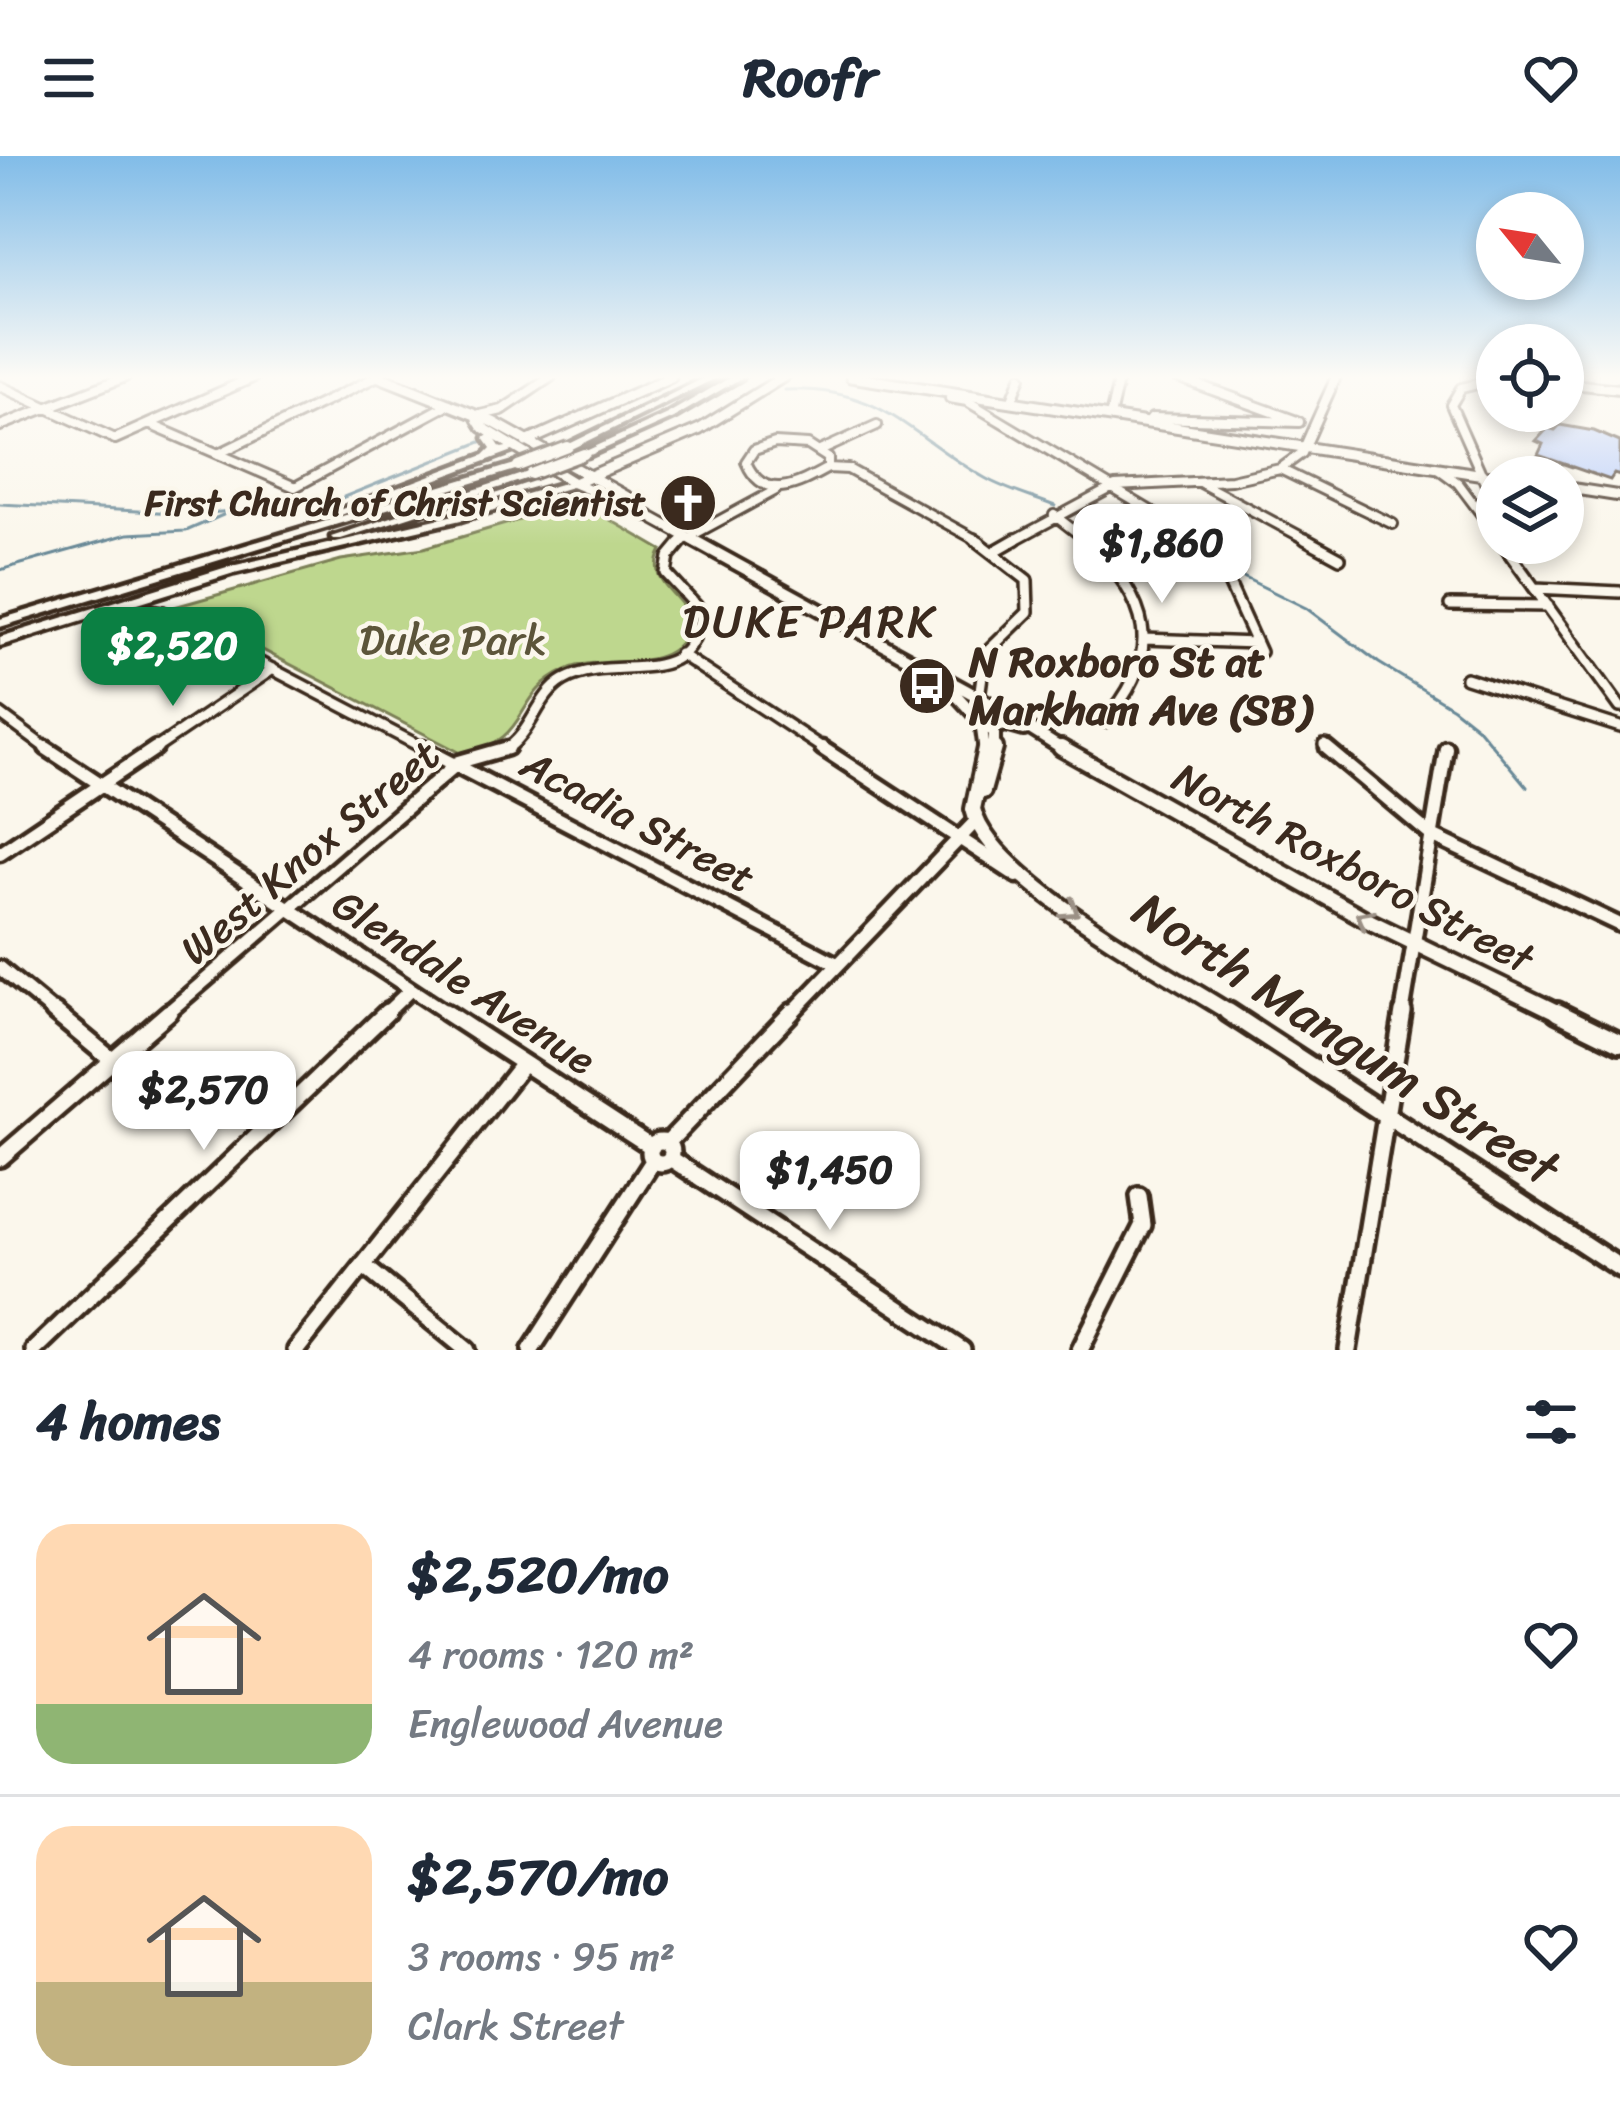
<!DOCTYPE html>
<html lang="en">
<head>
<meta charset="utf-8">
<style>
	body { margin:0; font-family:Sriracha,sans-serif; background:#f2f2f3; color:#1f2937; height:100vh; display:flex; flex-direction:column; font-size:45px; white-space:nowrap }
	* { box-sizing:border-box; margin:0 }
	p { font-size:39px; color:#747a83 }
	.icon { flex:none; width:66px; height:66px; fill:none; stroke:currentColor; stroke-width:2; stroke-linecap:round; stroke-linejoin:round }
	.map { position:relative; height:1194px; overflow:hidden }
	.drawer { display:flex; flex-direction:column; background:#fff; flex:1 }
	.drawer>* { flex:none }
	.needle { width:78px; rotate:300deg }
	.controls { position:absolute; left:1476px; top:36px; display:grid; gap:24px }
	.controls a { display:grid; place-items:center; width:108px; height:108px; border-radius:50%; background:#fff; box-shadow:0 6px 18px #0003; font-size:60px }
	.price { position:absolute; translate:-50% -102px; padding:0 27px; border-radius:24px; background:#fff; color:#222; font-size:39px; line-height:78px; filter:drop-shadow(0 3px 6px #0008) }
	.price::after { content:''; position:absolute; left:50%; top:72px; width:36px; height:27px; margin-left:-18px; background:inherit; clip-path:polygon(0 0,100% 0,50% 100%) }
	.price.selected { background:#0b8043; color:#fff }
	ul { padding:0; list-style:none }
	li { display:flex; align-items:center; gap:36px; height:300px; padding:0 36px }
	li+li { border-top:3px solid #e0e1e3 }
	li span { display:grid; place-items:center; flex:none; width:336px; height:240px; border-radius:36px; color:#555 }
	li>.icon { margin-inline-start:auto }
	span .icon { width:144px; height:144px; fill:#fffc; stroke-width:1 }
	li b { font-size:51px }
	h2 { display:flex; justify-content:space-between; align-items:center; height:144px; padding:0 36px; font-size:51px }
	header { display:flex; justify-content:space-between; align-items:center; height:156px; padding:0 36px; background:#fff; font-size:54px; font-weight:700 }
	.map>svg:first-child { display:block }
</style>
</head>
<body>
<header><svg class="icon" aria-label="menu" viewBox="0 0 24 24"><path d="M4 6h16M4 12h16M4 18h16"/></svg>Roofr<svg class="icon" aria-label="heart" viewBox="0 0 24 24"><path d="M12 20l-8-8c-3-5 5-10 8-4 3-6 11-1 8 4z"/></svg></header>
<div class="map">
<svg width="1620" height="1194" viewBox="0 0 1620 1194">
	<rect width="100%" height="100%" fill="#fbf7ec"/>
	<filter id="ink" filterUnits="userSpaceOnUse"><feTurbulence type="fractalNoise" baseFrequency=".00833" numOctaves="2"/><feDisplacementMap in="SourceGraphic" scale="24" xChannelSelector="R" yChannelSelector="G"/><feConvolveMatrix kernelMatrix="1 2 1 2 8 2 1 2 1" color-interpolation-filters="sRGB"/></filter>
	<g filter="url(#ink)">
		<path fill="#bed78e" stroke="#7c8056" stroke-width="3" d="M567,350L588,351L662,394C643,429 687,437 691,469C671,524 607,495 566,514C509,540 535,585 461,597L178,450L341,404L424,392Z"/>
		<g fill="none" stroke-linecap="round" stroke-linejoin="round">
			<path stroke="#698997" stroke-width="3" d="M784,234C883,230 907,278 985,322C1006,334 1032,341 1055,350
				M0,348L196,358L329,347L483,285
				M1237,413L1243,421L1306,452L1379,507L1453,552L1477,571L1527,631
				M0,414L128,378L186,375L223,359"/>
		</g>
		<path fill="#b7ccfb" stroke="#3b2a1e" stroke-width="3" d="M1560,269L1594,275L1620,286V320L1614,318L1610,324L1538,299L1543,288L1536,285L1548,272L1555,274Z"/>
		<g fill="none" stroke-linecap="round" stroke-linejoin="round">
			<defs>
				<path id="minor-far3" d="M1177,221L1297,265
					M1497,223L1461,232L1451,249L1488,333L1497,378
					M1563,227L1620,233
					M0,230L115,283L254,221
					M950,242L967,245L1186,376L1195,386
					M1011,246L1021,221
					M476,260L502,254L551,221
					M1110,261L1119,221
					M1148,267L1152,262L1299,266
					M149,268L295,331L449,248
					M0,270L125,221
					M775,287L808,289L828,302V312C799,328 764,348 746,306L754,294Z
					M820,295L877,269
					M218,298L376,221
					M828,312L848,313L980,386
					M1280,313L1393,368
					M1439,313L1458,327L1494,375
					M1201,327L1311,386
					M1054,359L1089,386
					M680,386L776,334
					M1011,386L1115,330L1231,324L1280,313L1302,297L1336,221"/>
				<path id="minor-far2" d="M974,383L1027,424L1028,456L985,498L977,556
					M1086,383C1150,444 1166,497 1104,566
					M1192,383L1228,425L1260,496
					M1305,383L1340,402
					M1502,387L1620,551
					M995,395L1016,383
					M1535,432L1620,436
					M1450,449L1548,450
					M149,454L163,456L429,595
					M1144,483L1256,487
					M680,498L827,595
					M1466,522L1620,571
					M0,558L50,595
					M1324,589L1331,595
					M152,595L273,513
					M503,595C533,578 536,540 564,524C616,495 692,540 701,455L666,417L669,401L684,383
					M1445,595L1446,590"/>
				<path id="minor-far1" d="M46,592L450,859
					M423,592L837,808
					M822,592L1017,720
					M1327,592L1432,680L1620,769
					M0,697L156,592
					M0,812L57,859
					M165,859L459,606L508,592
					M384,859L409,835
					M790,859L976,665
					M1402,859L1446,592"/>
				<path id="minor" d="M54,856L113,905
					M445,856L652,991
					M650 996a11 11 0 1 1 22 0a11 11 0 1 1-22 0Z
					M668,986L792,856
					M0,1002L169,856
					M670,1002L962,1194
					M364,1110L467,1194
					M34,1194L387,856
					M296,1194L523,908
					M531,1194L653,1005
					M1080,1194L1143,1069L1139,1040
					M1348,1194L1403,856"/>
				<path id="major-far3" d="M380,221L493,266L631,343L636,353L696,386
					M851,221L1497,321
					M477,263L482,271L574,327L636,353
					M526,286L671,221
					M574,327L700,273L783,221
					M1563,331L1620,340"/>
				<path id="major-far2" d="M691,383L984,544L1057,590
					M944,526L981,566L985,595
					M985,545L994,568V595
					M985,574L1006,569L1024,574
					M1054,588L1066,595"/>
				<path id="major-far1" d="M986,592L973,653C988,722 1171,819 1233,859
					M1061,592L1371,766L1563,859
					M983,635L995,592"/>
				<path id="major" d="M1228,856L1620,1112
					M1557,856L1620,887"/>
				<path id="highway" d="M706,221H718L572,293L563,291Z
					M731,221H743L673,262L588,300L579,298L667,258Z
					M494,275L499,278L495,283L501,292L518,289V293L341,359L337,360L331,357L484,299L491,292L484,282Z
					M518,307L523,310L522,312L0,471V463Z
					M531,315L536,318L535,320L341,383H333L331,381Z
					M574,324L579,327L578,329L461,364L234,417L0,490V481L227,411L454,359Z"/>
			</defs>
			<use href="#minor-far3" stroke="#3b2a1e" stroke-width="14"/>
			<use href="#minor-far2" stroke="#3b2a1e" stroke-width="16"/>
			<use href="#minor-far1" stroke="#3b2a1e" stroke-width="21"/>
			<use href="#minor" stroke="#3b2a1e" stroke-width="24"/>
			<use href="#major-far3" stroke="#3b2a1e" stroke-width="15"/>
			<use href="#major-far2" stroke="#3b2a1e" stroke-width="18"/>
			<use href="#major-far1" stroke="#3b2a1e" stroke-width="22"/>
			<use href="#major" stroke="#3b2a1e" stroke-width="26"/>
			<use href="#highway" stroke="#3b2a1e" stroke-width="9"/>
			<use href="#minor-far3" stroke="#fbf7ec" stroke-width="8"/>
			<use href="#minor-far2" stroke="#fbf7ec" stroke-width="9"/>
			<use href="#minor-far1" stroke="#fbf7ec" stroke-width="12"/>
			<use href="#minor" stroke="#fbf7ec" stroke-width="15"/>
			<use href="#major-far3" stroke="#fbf7ec" stroke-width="9"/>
			<use href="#major-far2" stroke="#fbf7ec" stroke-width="10"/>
			<use href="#major-far1" stroke="#fbf7ec" stroke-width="14"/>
			<use href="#major" stroke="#fbf7ec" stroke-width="16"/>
			<use href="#highway" fill="#fbf7ec" fill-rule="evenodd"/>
			<defs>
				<path id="highway-bridge" d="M518,310L568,291
					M531,318L584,298"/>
			</defs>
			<use href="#highway-bridge" stroke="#3b2a1e" stroke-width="16" stroke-linecap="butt"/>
			<use href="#highway-bridge" stroke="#fbf7ec" stroke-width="10"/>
		</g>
		<defs><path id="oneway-chevron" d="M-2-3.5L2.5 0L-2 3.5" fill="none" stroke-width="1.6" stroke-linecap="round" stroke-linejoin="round" transform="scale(3)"/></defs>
		<g stroke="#9b9085">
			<use href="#oneway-chevron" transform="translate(1071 754) rotate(33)"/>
			<use href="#oneway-chevron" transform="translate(1364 762) rotate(-151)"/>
		</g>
	</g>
	<linearGradient id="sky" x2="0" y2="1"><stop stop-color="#81bce8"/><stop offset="0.57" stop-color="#fdfbf6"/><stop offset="1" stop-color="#fdfbf6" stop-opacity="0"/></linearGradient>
	<rect width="1620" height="388" fill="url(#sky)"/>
	<defs>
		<symbol id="church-disc" viewBox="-11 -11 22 22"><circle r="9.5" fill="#3b2a1e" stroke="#fbf7ec"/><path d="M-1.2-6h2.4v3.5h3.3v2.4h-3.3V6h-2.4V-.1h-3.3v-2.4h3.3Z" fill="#fff"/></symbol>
		<symbol id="bus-disc" viewBox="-11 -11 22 22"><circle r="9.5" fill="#3b2a1e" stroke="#fbf7ec"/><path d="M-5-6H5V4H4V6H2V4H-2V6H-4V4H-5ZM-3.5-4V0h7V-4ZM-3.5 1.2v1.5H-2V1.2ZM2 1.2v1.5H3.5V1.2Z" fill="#fff"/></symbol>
	</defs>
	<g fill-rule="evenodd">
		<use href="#church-disc" x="655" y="314" width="66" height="66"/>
		<use href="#bus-disc" x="894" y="497" width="66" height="66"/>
	</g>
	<g text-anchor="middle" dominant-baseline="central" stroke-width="9" stroke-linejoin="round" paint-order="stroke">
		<g font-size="36" font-weight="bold" fill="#3b2a1e" stroke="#fbf7ec" text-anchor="end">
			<text x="646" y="347">First Church of Christ Scientist</text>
		</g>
		<g font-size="42" fill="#5c553a" stroke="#fbf7ec">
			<text x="453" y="484">Duke Park</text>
		</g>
		<g font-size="42" font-weight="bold" fill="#3b2a1e" stroke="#fbf7ec" text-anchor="start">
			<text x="969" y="506">N Roxboro St at<tspan x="969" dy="48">Markham Ave (SB)</tspan></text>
		</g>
		<g font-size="42" fill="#3b2a1e" stroke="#fbf7ec">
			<text transform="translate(638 665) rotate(28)">Acadia Street</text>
			<text transform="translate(310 696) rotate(-40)">West Knox Street</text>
			<text transform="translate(1353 712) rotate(28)">North Roxboro Street</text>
			<text transform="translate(464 826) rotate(33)">Glendale Avenue</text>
		</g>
		<g font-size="45" letter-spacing="3" fill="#3b2a1e" stroke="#fbf7ec">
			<text x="810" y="466">DUKE PARK</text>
		</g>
		<g font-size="51" fill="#3b2a1e" stroke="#fbf7ec">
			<text transform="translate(1346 883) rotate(33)">North Mangum Street</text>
		</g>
	</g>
</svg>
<div class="controls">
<a><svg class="needle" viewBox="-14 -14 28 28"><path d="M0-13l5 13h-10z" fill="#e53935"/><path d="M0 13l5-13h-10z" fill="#747a83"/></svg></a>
<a><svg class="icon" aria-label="locate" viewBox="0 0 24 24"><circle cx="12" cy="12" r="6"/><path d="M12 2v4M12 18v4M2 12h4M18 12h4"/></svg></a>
<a><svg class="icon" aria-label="layers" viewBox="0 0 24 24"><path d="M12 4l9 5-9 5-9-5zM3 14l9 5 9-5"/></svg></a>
</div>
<b class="price" style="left:1162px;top:450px">$1,860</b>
<b class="price selected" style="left:173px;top:553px">$2,520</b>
<b class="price" style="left:204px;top:997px">$2,570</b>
<b class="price" style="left:830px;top:1077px">$1,450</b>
</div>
<section class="drawer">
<h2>4 homes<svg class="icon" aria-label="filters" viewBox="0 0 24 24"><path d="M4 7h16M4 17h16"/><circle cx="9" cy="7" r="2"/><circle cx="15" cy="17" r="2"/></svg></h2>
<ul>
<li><span style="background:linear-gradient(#ffd9b3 75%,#8fb573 0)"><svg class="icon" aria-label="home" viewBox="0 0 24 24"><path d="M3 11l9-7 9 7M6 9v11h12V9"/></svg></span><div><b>$2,520/mo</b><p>4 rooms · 120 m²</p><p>Englewood Avenue</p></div><svg class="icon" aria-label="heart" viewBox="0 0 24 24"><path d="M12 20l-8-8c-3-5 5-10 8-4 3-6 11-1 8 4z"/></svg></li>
<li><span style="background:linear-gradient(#ffd9b3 65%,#c2b280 0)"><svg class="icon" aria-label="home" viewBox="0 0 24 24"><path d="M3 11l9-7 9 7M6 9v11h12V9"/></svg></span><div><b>$2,570/mo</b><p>3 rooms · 95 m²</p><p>Clark Street</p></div><svg class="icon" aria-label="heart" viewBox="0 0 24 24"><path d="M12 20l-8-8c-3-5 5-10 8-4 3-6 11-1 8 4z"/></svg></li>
</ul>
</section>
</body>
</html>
